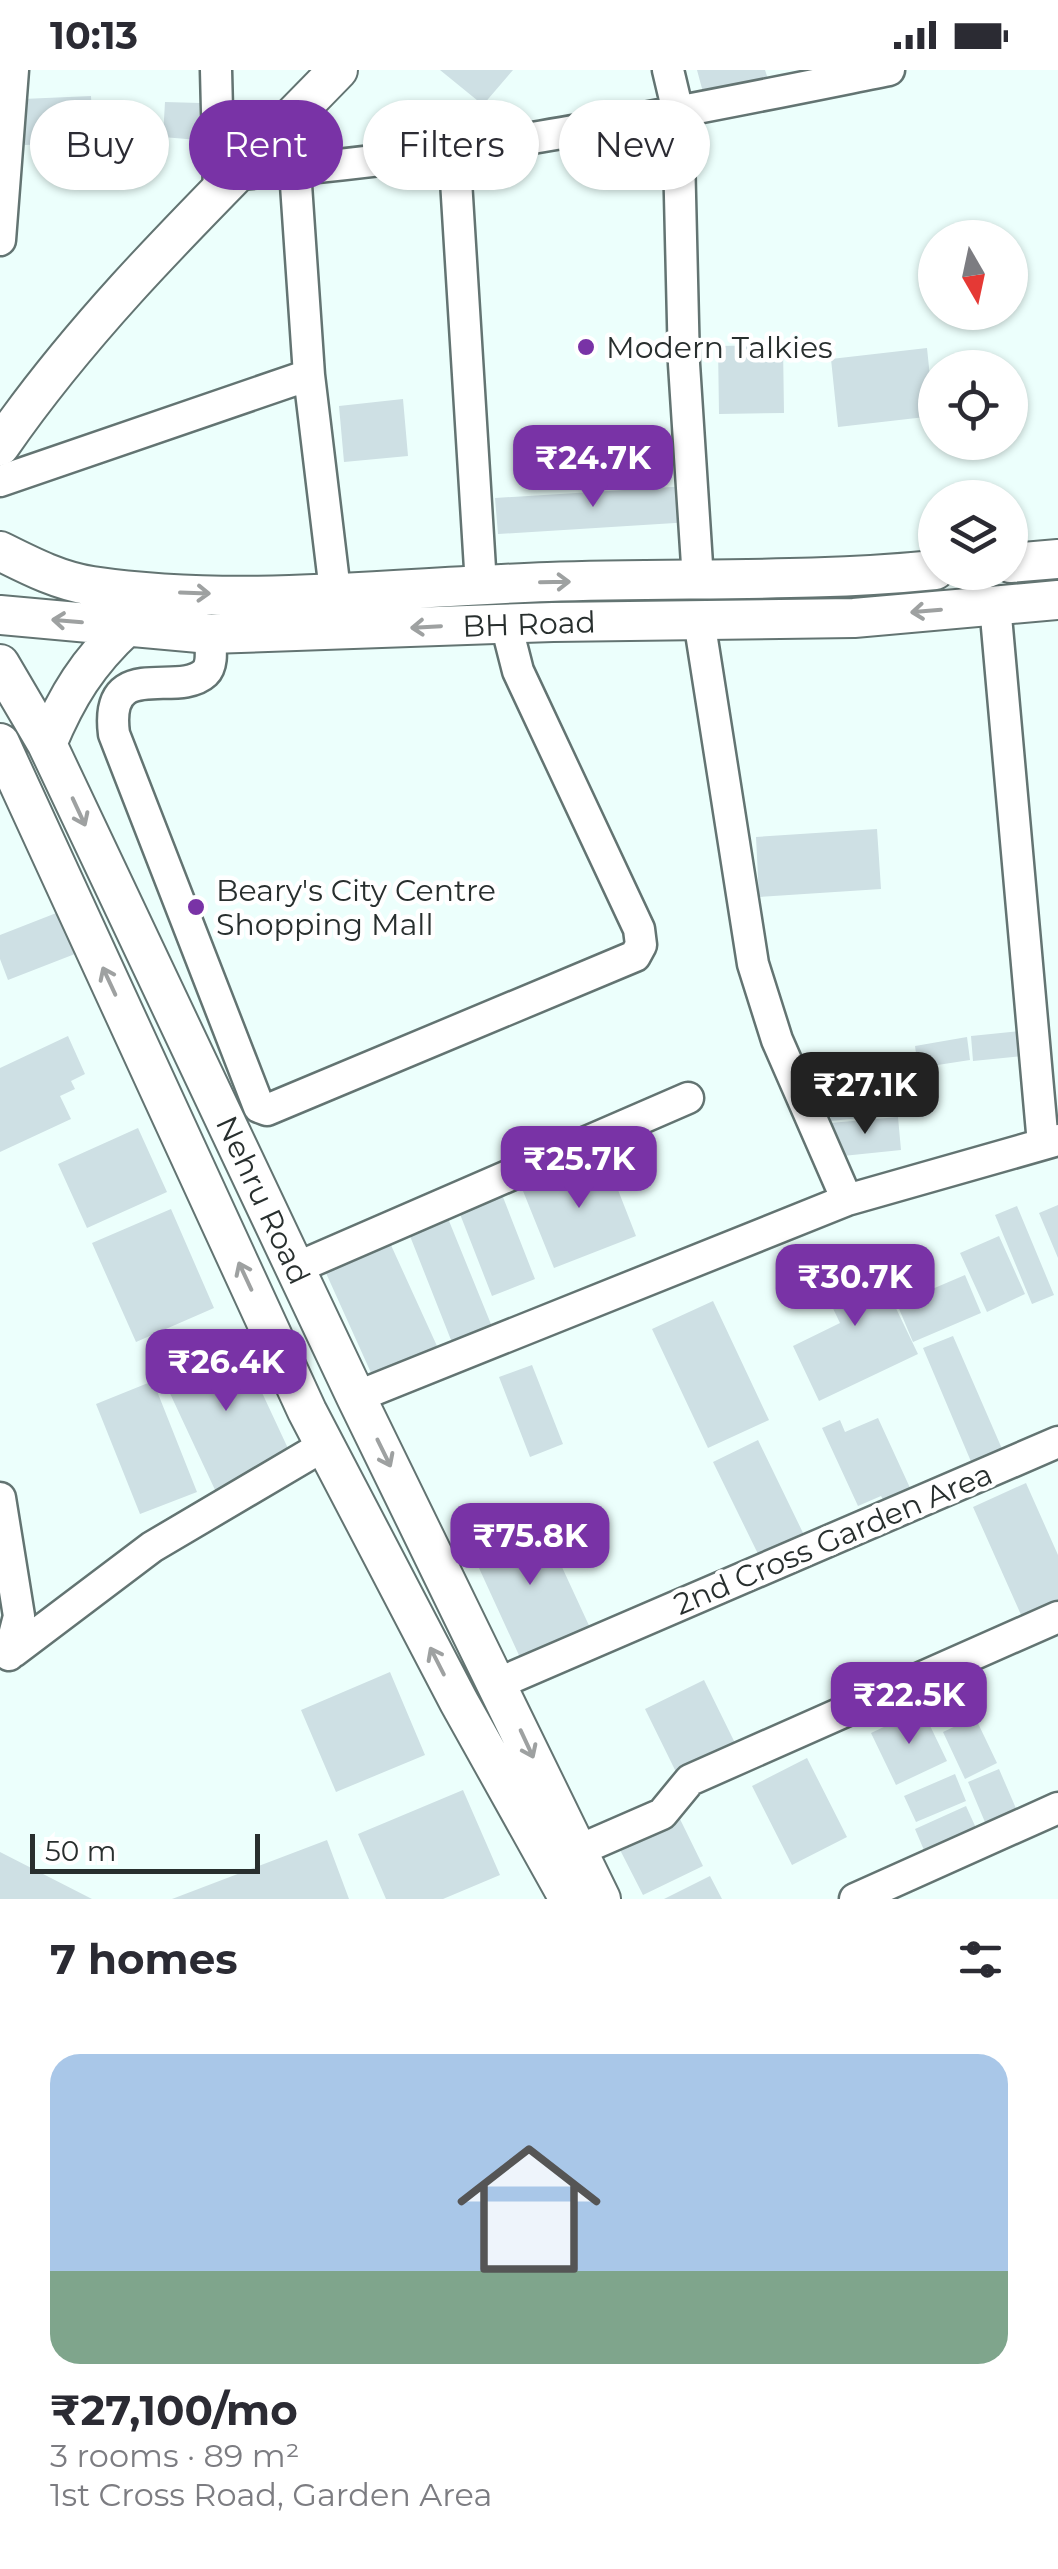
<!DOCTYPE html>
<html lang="en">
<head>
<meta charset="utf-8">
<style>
	body { margin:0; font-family:Montserrat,sans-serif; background:#f7f7f7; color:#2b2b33; height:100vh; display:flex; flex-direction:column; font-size:38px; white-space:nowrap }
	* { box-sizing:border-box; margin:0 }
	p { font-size:32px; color:#7c7c81 }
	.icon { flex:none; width:55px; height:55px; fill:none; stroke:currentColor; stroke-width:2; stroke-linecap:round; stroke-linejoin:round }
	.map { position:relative; height:1829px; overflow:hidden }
	.sheet { display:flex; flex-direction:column; background:#fff; flex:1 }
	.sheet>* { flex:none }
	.banner { position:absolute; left:30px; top:30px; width:1000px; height:90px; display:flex; gap:20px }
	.needle { width:65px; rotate:171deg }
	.controls { position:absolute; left:918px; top:150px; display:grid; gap:20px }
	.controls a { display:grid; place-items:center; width:110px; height:110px; border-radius:50%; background:#fff; box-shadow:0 2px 8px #0004; font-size:50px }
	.scale { position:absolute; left:30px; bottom:25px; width:230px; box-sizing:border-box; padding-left:10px; border:5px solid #282f2e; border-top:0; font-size:28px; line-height:35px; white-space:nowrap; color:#282f2e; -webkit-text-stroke:8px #fff; paint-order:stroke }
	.price { position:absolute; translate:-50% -85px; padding:0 22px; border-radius:20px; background:#7933a6; color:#fff; font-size:32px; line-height:65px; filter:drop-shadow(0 2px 5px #0008) }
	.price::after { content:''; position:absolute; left:50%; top:60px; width:30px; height:22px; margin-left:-15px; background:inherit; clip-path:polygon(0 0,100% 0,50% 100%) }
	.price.active { background:#222; color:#fff }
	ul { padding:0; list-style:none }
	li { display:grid; align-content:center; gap:20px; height:530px; padding:0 50px }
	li+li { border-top:2px solid #e1e1e2 }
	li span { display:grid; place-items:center; height:310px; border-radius:30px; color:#555 }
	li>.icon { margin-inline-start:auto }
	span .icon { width:180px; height:180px; fill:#fffc; stroke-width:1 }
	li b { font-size:42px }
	h2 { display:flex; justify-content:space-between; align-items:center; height:120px; padding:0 50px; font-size:42px }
	.pill { padding:0 35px; border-radius:45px; background:#fff; box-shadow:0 2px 8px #0004; font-size:35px; line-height:90px }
	.pill.active { background:#7933a6; color:#fff }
	.status { display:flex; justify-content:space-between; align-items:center; height:70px; padding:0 50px; background:#fff; direction:ltr }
	.status svg { height:28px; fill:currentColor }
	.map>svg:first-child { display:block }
</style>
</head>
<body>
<div class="status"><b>10:13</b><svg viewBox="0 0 49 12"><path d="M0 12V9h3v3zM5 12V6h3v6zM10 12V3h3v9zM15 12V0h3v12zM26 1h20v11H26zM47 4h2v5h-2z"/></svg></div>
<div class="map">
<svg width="1058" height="1829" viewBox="0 0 1058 1829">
	<rect width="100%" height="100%" fill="#ecfffc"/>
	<path fill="#cee0e4" d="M440,0H513L483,35Z
		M697,0H765L768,9L704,26Z
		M91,26L93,72L25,75L23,29Z
		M165,32L200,33L198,70L163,67Z
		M783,275L784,343L719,344L718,276Z
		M927,278L934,346L838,357L831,289Z
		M403,329L408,386L344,392L339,336Z
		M688,416L691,452L498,464L495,428Z
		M877,759L881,819L759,827L756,767Z
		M64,840L80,882L8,910L0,889V865Z
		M1030,960L1032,985L973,991L971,966Z
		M68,966L85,1004L71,1011L75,1019L60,1026L71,1049L0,1082V998Z
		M967,967L970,990L918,998L915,976Z
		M904,1008L908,1043L831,1051L827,1017Z
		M898,1047L901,1080L833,1087L830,1053Z
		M138,1058L167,1122L87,1158L58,1094Z
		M604,1084L636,1166L554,1198L521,1116Z
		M501,1122L535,1209L492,1226L458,1139Z
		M1058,1135V1188L1039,1143Z
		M1017,1136L1054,1225L1032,1234L995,1145Z
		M171,1139L214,1238L136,1272L92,1173Z
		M447,1146L493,1259L453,1275L408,1161Z
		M385,1162L437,1276L372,1305L321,1192Z
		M999,1166L1025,1224L987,1242L960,1183Z
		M867,1178L918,1284L819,1331L793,1276L840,1253L816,1203Z
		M965,1205L981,1243L913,1272L897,1234Z
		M713,1231L769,1350L708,1378L652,1259Z
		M953,1266L1006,1388L975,1401L923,1278Z
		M236,1267L292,1387L216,1422L160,1302Z
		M532,1295L563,1374L530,1387L499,1307Z
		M153,1311L197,1422L140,1444L96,1334Z
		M878,1348L911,1420L885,1433L881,1426L858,1436L822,1358L840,1350L845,1362Z
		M758,1370L805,1467L760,1488L713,1392Z
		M1026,1413L1058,1485V1542L1026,1556L973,1437Z
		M537,1443L592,1562L523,1594L468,1474Z
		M390,1602L425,1685L336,1722L301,1640Z
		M704,1610L735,1673L676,1702L645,1639Z
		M922,1639L947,1691L896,1715L871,1663Z
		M975,1647L997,1693L965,1709L943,1662Z
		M807,1688L847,1767L792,1795L752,1716Z
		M999,1699L1021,1750L990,1764L968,1712Z
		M955,1704L966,1731L916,1752L904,1726Z
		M463,1720L500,1805L443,1829H386L358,1764Z
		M966,1736L981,1769L929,1792L915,1759Z
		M678,1745L703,1796L643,1825L617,1774Z
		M327,1770L349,1829H172Z
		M0,1782L92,1829H0Z
		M710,1806L722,1829H664Z"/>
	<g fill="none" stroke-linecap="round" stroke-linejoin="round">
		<defs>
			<path id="minor" d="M216,0L219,123
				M668,0L678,42L684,294L698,510
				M454,78L481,515
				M295,100L309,305L335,521
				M237,104C456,89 674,43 889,0
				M0,170L13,0
				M0,411L309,305
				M995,535L1043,1074
				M699,550L753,894L777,970L847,1130
				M210,564C210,576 214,594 205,603C177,629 104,585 114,664L259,1037L267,1040L635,886L641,875L639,859L518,601L506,554
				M296,1198L688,1028
				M356,1327L847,1130L1058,1070
				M0,1428L19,1546L9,1585
				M13,1582L152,1477L325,1375
				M499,1613L1058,1372
				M577,1781L662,1744L690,1710L1058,1547
				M855,1829L1058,1738"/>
			<path id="major" d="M0,376C96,237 221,121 338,0
				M0,481C30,496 59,511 92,516C241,538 398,517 548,512C677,507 806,513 935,500
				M1010,493L1058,489
				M0,545L210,564L553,552L854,548L1058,530
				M0,594L47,674L356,1327L601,1829
				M0,673L307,1341L459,1632L569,1829
				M47,674C67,626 88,592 126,557"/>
		</defs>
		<use href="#minor" stroke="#637472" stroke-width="35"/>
		<use href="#major" stroke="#637472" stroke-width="42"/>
		<use href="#minor" stroke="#fff" stroke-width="30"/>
		<use href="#major" stroke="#fff" stroke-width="38"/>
	</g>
	<defs><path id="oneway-shaft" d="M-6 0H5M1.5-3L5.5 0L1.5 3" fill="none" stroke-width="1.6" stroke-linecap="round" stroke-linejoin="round" transform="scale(2.5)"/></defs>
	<g stroke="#9ea1a1">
		<use href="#oneway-shaft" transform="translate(555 512) rotate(-1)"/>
		<use href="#oneway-shaft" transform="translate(195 523) rotate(2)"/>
		<use href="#oneway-shaft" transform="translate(926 541) rotate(175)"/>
		<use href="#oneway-shaft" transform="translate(67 551) rotate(-175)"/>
		<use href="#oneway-shaft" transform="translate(426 557) rotate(177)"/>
		<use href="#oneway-shaft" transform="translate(79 742) rotate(65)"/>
		<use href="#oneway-shaft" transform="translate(109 911) rotate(-115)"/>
		<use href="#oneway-shaft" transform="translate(245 1206) rotate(-115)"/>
		<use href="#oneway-shaft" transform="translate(384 1383) rotate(64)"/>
		<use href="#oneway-shaft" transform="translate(437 1591) rotate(-117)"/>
		<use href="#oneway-shaft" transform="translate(527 1674) rotate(65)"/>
	</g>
	<g fill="#7933a6" stroke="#fff" stroke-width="4">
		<circle cx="586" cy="277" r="10"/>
		<circle cx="196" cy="837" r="10"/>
	</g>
	<g text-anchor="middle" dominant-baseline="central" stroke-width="9" stroke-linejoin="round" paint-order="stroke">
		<g font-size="30" fill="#282f2e" stroke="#fff" text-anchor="start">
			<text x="606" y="277">Modern Talkies</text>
			<text x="216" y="820">Beary's City Centre<tspan x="216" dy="34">Shopping Mall</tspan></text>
		</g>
		<g font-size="30" fill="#282f2e" stroke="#fff">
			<text transform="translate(529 554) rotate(-2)">BH Road</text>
			<text transform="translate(263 1130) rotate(65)">Nehru Road</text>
			<text transform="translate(833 1469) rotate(-23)">2nd Cross Garden Area</text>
		</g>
	</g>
</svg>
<div class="controls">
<a><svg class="needle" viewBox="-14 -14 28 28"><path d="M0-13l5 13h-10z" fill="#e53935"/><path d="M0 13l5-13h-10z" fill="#7c7c81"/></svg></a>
<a><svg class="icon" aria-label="locate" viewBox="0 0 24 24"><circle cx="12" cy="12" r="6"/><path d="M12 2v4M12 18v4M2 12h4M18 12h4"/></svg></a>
<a><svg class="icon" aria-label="layers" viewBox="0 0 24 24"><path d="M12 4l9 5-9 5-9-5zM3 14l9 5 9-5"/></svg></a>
</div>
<div class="scale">50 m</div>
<b class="price" style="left:593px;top:440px">₹24.7K</b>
<b class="price active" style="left:865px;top:1067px">₹27.1K</b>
<b class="price" style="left:579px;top:1141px">₹25.7K</b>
<b class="price" style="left:855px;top:1259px">₹30.7K</b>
<b class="price" style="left:226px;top:1344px">₹26.4K</b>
<b class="price" style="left:530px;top:1518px">₹75.8K</b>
<b class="price" style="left:909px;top:1677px">₹22.5K</b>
<div class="banner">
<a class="pill">Buy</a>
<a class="pill active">Rent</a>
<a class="pill">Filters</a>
<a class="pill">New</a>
</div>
</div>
<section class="sheet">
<h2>7 homes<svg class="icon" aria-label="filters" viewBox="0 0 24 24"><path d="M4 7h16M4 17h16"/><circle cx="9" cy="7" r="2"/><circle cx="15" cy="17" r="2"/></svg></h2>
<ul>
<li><span style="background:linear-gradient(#a9c7e8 70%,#7fa58c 0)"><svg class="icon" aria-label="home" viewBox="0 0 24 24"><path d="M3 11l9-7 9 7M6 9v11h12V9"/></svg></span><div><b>₹27,100/mo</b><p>3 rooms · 89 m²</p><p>1st Cross Road, Garden Area</p></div></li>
</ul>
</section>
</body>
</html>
